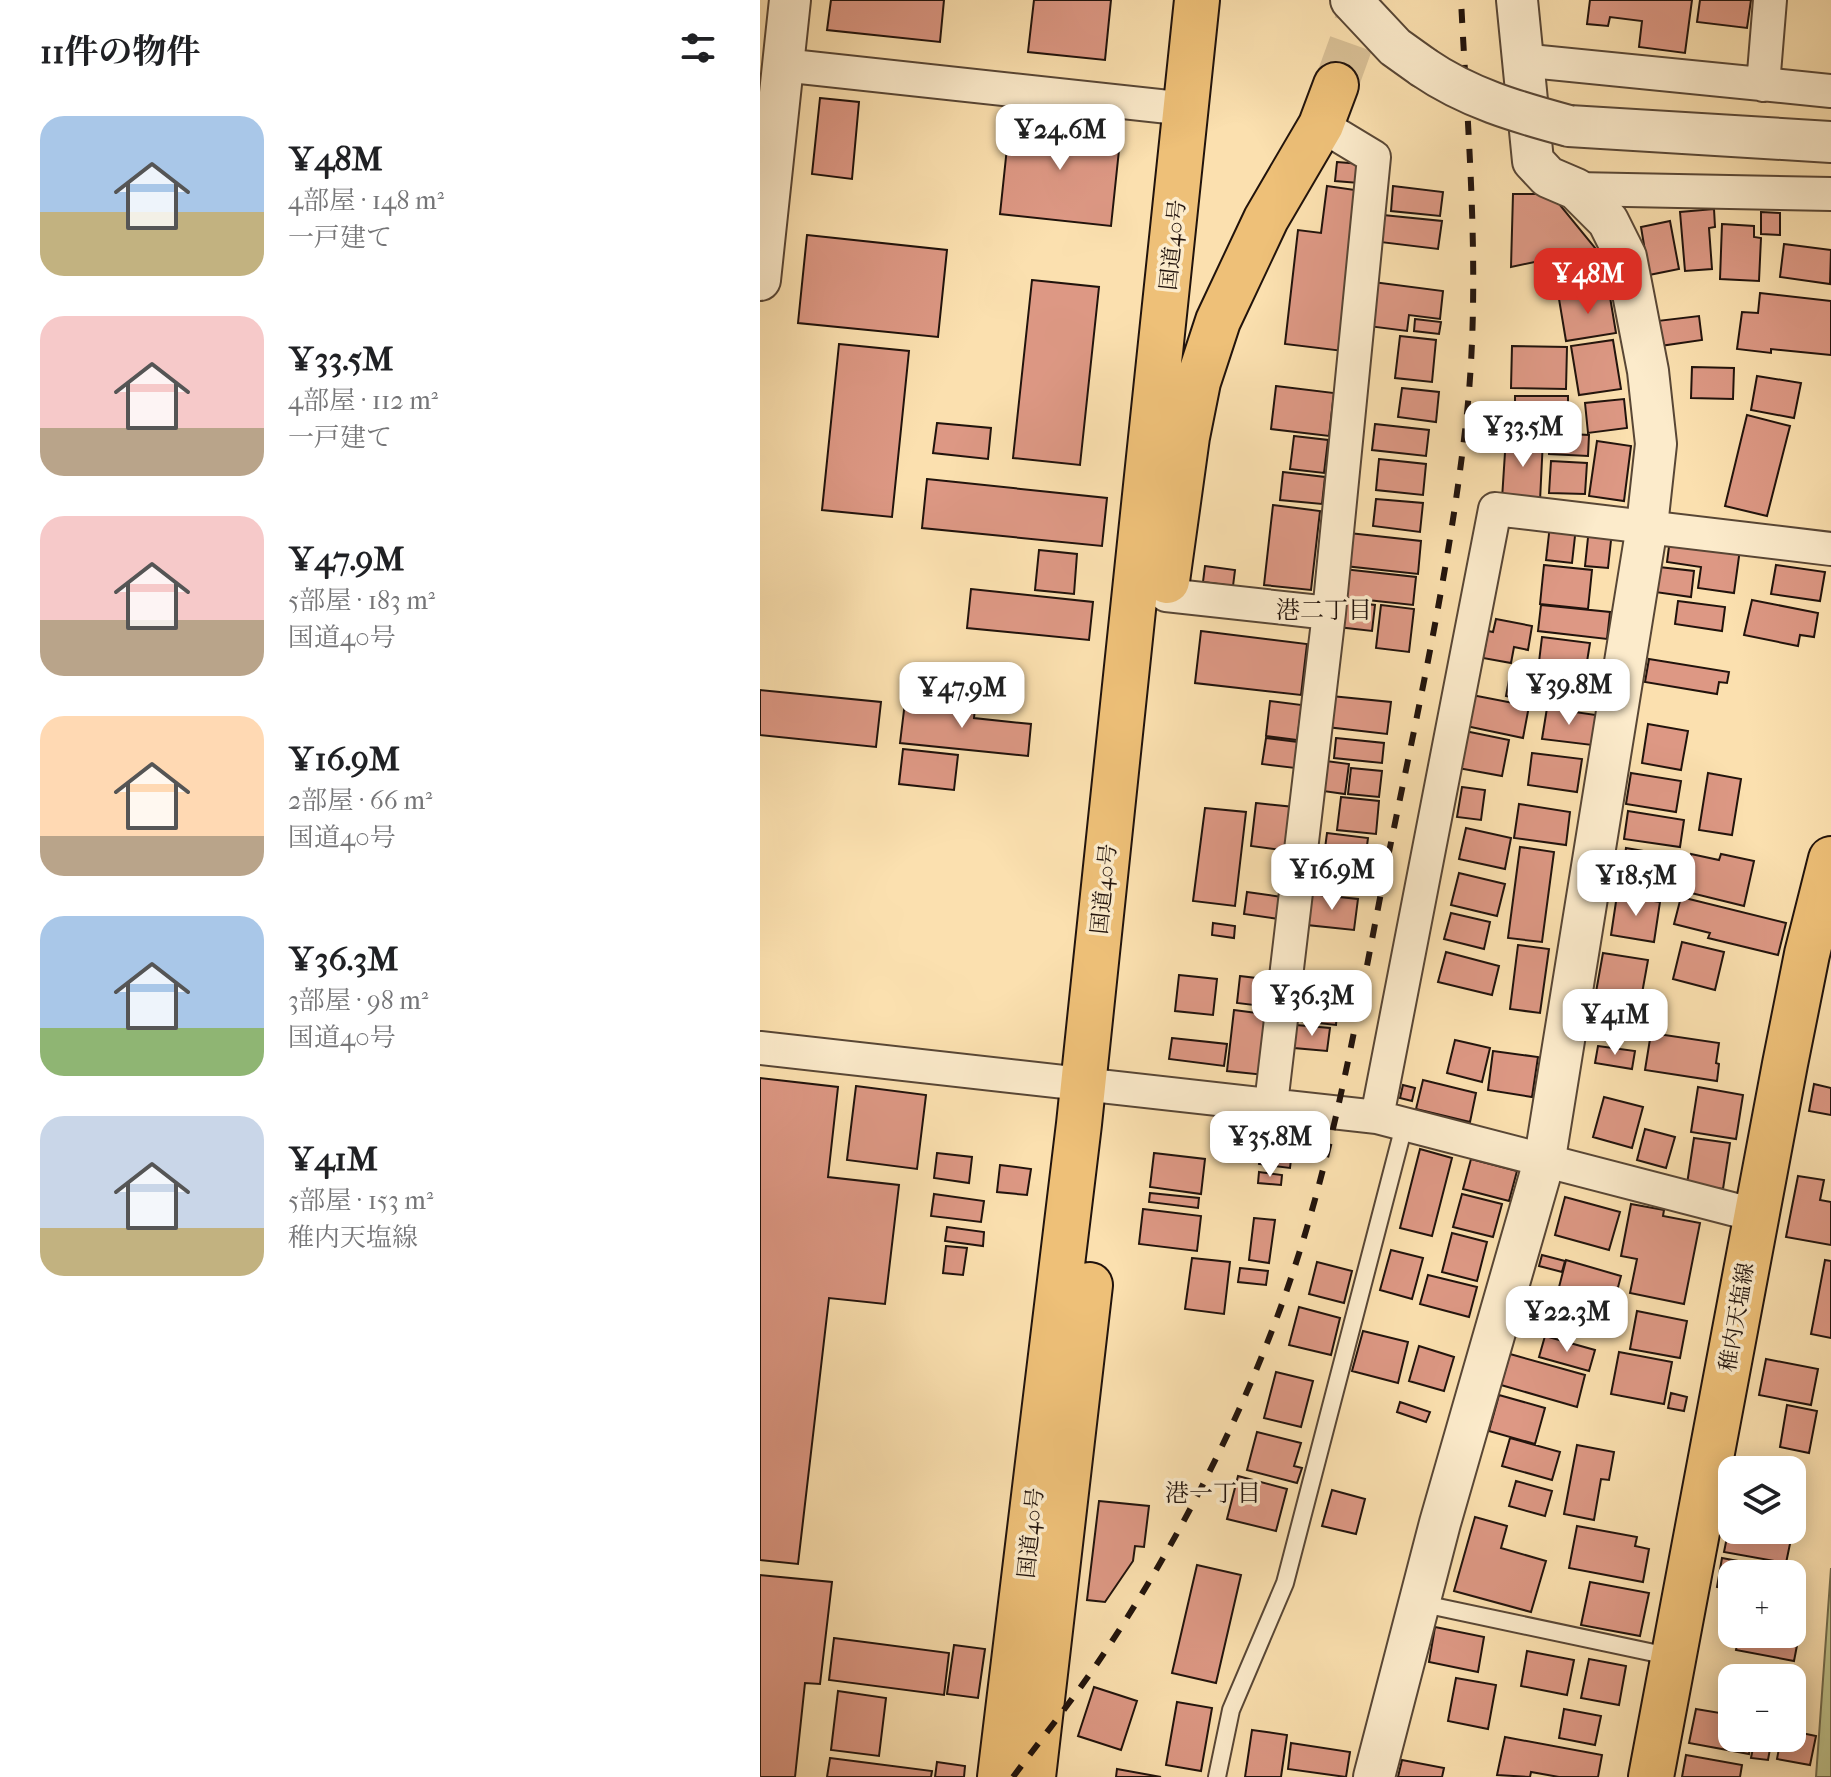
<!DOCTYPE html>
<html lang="ja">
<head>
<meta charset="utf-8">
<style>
	body { margin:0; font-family:"IM FELL French Canon","Noto Serif JP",serif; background:#f6f6f6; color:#202124; height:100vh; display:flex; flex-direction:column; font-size:30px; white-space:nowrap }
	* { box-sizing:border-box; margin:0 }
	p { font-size:26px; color:#757577 }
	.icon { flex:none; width:44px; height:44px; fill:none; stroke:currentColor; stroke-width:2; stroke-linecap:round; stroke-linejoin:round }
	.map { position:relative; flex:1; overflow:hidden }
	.sheet { display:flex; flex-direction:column; background:#fff; width:760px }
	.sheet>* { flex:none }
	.controls { position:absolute; left:958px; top:1456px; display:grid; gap:16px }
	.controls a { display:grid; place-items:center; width:88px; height:88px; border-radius:16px; background:#fff; box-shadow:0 4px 20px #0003; font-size:40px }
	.price { position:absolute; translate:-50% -68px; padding:0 18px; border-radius:16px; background:#fff; color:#222; font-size:26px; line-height:52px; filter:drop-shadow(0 2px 4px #0008) }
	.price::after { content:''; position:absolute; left:50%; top:48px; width:24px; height:18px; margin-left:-12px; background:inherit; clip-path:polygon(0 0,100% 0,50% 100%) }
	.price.selected { background:#d93025; color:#fff }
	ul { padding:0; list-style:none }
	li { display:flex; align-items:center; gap:24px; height:200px; padding:0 40px }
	li span { display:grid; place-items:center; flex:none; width:224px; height:160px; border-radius:24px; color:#555 }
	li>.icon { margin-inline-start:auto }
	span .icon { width:96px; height:96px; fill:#fffc; stroke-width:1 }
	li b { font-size:34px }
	h2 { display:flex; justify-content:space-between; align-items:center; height:96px; padding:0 40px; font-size:34px }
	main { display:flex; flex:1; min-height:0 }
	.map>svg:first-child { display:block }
</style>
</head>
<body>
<main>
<section class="sheet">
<h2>11件の物件<svg class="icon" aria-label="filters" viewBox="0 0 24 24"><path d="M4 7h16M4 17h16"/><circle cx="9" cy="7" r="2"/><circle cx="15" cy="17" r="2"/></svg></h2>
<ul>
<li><span style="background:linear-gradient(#a9c7e8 60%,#c2b280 0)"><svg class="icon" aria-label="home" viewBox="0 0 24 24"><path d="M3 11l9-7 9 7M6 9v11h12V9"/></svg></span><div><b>¥48M</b><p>4部屋 · 148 m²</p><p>一戸建て</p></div></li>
<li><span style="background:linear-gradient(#f6c9c9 70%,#b9a48a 0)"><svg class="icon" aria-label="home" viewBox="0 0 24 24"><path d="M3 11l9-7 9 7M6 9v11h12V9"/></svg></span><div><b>¥33.5M</b><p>4部屋 · 112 m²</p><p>一戸建て</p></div></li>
<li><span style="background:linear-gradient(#f6c9c9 65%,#b9a48a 0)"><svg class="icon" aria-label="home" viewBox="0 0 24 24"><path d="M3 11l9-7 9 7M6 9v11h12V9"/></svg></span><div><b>¥47.9M</b><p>5部屋 · 183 m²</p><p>国道40号</p></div></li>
<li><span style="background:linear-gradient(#ffd9b3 75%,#b9a48a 0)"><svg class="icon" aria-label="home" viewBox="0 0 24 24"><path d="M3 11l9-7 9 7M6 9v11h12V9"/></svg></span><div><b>¥16.9M</b><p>2部屋 · 66 m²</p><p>国道40号</p></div></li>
<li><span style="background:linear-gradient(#a9c7e8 70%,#8fb573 0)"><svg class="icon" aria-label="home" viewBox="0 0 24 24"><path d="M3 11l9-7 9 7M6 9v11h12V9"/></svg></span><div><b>¥36.3M</b><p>3部屋 · 98 m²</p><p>国道40号</p></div></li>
<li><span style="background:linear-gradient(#c9d6e8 70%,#c2b280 0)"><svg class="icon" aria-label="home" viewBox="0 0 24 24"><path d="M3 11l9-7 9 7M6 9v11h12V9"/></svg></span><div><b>¥41M</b><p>5部屋 · 153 m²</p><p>稚内天塩線</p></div></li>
</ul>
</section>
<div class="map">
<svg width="1071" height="1777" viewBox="0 0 1071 1777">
	<rect width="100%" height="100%" fill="#fbe0af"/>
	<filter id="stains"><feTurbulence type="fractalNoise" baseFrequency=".0025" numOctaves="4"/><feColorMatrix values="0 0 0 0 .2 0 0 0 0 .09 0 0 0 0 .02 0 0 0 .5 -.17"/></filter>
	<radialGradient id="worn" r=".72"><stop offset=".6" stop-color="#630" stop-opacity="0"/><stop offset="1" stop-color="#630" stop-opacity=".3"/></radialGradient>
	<path fill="#bec28b" stroke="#706a4c" stroke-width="2" d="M1071,1568V1777H1056Z"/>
	<path fill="#dd9884" stroke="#21130c" stroke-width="2" d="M71,0H184L180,42L67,30Z
		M274,0H351L345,60L268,52Z
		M830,0H932L925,53L879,47L882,21L850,17L848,26L827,24Z
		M940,0H991L987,28L937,22Z
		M60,98L99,102L92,179L52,174Z
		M250,119L361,131L351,226L240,214Z
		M577,162L601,164L599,183L575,181Z
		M567,186L602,191L583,351L525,344L538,230L561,233Z
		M633,186L683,192L680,216L631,211Z
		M753,194H791L836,249L751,267Z
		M954,209L955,227L949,228L952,269L925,271L920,212Z
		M1001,212L1020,213V235L1001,234Z
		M623,215L682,221L678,249L620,242Z
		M910,221L919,269L889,275L881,227Z
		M962,224L994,226V237L1001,238L999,281L960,279Z
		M47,235L187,250L178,337L38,323Z
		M1024,244L1071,250L1070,284L1020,277Z
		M837,254L845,287L808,296L800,262Z
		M272,280L339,287L320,465L253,458Z
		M613,282L683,291L680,319L649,315L647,331L608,326Z
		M849,291L856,333L806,341L799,299Z
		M1000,293L1071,301V355L1011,349V353L977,349L982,312L998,313Z
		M939,316L942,340L900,346L897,321Z
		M655,319L681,322L679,334L654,331Z
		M640,336L676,340L672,382L635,378Z
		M853,340L861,389L819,395L811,346Z
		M79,344L149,351L132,517L62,510Z
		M752,346L807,347L806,389L751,388Z
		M932,367L974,368L973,399L931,398Z
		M997,376L1041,383L1034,418L991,410Z
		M516,386L574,393L569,436L511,429Z
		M642,388L679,392L676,422L638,417Z
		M755,396H808V428L755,427Z
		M864,399L867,428L828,433L825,403Z
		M987,415L1030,426L1007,516L965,506Z
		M177,423L231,428L228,459L173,453Z
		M615,424L669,430L666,456L612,450Z
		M789,433L829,435L828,456L789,454Z
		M534,436L568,440L564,473L530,469Z
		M746,437L783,439L780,501L742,499Z
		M837,441L871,446L864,501L829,496Z
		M619,459L666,464L663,495L616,490Z
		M791,461L827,463L825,494L789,493Z
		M523,472L565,477L562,504L520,500Z
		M167,479L347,498L342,546L162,528Z
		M616,499L663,503L660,532L613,526Z
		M513,505L560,511L551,590L504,585Z
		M790,525L816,527L812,563L786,560Z
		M829,528L852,531L848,568L825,566Z
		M589,533L661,541L658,574L585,566Z
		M910,539L980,549L974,593L938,588L941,567L907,562Z
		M279,550L317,554L314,594L275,590Z
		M784,565L832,570L828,609L780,604Z
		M1016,565L1065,572L1060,601L1011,594Z
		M445,566L475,570L473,586L443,582Z
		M899,567L934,571L931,597L895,592Z
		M583,569L656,577L653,605L580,597Z
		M211,589L333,602L329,640L207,628Z
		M992,600L1058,613L1054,637L1040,635L1038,646L984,635Z
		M580,601L615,605L612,631L578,627Z
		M918,601L965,607L962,631L915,624Z
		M621,605L654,609L649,652L616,648Z
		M781,605L850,612L847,639L778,631Z
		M736,619L772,626L768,650L754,647L751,663L723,658L728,631L733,632Z
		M441,631L547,644L541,695L435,683Z
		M782,637L830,643L826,668L779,662Z
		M889,659L969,672L967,683L959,682L957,694L885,682Z
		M751,669L760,671L755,698L746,696Z
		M0,690L121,702L116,747L0,735Z
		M712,695L769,706L763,738L706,726Z
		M571,696L631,702L627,734L567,727Z
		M510,701L542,705L537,740L506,736Z
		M145,702L215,709L214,718L271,724L268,756L140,743Z
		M787,708L836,715L832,745L782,739Z
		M888,724L928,731L921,770L882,763Z
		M705,731L749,740L742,776L698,768Z
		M506,738L538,742L535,768L502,764Z
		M576,738L624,743L622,763L574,758Z
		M143,749L198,755L194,790L139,784Z
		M772,753L822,759L817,792L768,785Z
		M566,761L589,764L585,794L563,791Z
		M591,768L622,771L619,797L588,794Z
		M871,773L921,781L916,812L866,804Z
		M948,773L981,779L972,835L939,830Z
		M702,787L725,790L721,820L697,817Z
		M581,797L619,801L616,834L577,830Z
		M496,803L534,807L529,851L491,846Z
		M759,804L810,812L806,845L754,838Z
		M445,808L486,812L475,906L433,901Z
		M868,811L924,820L920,847L864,839Z
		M706,828L751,838L745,869L699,859Z
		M567,833L608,838L605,861L564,856Z
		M760,847L794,852L782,942L748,938Z
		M866,848L919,857L914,886L862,877Z
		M931,854L959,860L961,854L994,861L984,906L923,891Z
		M555,862L600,867L597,893L552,888Z
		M699,873L745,884L737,916L691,905Z
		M487,892L522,897L519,919L484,914Z
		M550,894L598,899L594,930L547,925Z
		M857,895L900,902L894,942L851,935Z
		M921,897L1026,923L1018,955L948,938L950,933L914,924Z
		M691,913L730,922L724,949L684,939Z
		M453,923L475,926L474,938L452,935Z
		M922,942L964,952L955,990L913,979Z
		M758,945L789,949L780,1013L750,1009Z
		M686,952L739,966L732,995L678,982Z
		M843,953L888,960L881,999L836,992Z
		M419,975L457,979L453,1015L415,1011Z
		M480,976L513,980L510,1007L477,1003Z
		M544,997L578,1001L576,1025L541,1021Z
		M474,1010L512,1015L505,1075L467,1071Z
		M536,1025L570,1028L567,1051L534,1048Z
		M891,1033L959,1043L956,1063L959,1064L957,1081L885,1070Z
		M412,1038L467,1044L464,1066L409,1059Z
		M695,1040L730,1048L722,1082L687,1073Z
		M838,1046L875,1051L872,1069L835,1063Z
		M733,1051L778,1057L772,1097L728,1090Z
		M0,1078L78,1087L68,1177L139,1185L125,1304L69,1298L38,1564L0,1560Z
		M663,1080L716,1093L710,1122L656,1109Z
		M1054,1084L1071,1088V1115L1049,1111Z
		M643,1085L655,1088L652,1101L640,1098Z
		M96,1086L166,1095L157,1169L87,1160Z
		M938,1087L983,1095L976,1139L931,1132Z
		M844,1097L883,1107L872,1148L833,1137Z
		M885,1129L915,1137L906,1168L877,1160Z
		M503,1131L534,1134L530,1168L499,1164Z
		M934,1138L970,1143L963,1189L927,1184Z
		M660,1149L692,1158L672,1236L640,1228Z
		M177,1153L212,1157L209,1183L174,1178Z
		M394,1153L445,1159L441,1194L390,1187Z
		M711,1159L757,1171L749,1201L703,1189Z
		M240,1165L271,1169L267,1195L237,1192Z
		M499,1172L522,1175L521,1185L498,1183Z
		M1038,1176L1064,1180L1060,1200L1071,1202V1245L1026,1237Z
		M390,1193L439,1198L438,1208L389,1202Z
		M174,1194L224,1201L221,1222L171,1216Z
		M702,1194L742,1204L733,1237L693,1227Z
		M805,1197L860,1212L849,1250L795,1235Z
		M871,1204L904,1210L903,1216L940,1223L924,1304L870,1293L877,1259L861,1256Z
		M383,1209L441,1216L437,1251L379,1244Z
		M494,1218L515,1220L509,1263L489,1260Z
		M187,1227L224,1232L223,1246L185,1241Z
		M692,1233L727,1242L717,1281L682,1272Z
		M186,1246L207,1248L203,1275L183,1273Z
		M631,1250L663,1258L652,1299L620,1290Z
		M782,1255L805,1261L802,1272L779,1266Z
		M432,1258L470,1262L464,1314L425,1309Z
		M806,1260L861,1276L853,1306L798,1291Z
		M1065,1260L1071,1261V1338L1051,1334Z
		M557,1262L592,1271L584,1303L549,1294Z
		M480,1268L508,1271L506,1285L478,1282Z
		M668,1275L717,1287L709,1317L660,1304Z
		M539,1307L580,1318L571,1355L529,1345Z
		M877,1311L927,1321L920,1358L870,1349Z
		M603,1331L648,1342L638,1383L592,1371Z
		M785,1336L835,1350L829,1371L779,1357Z
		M659,1346L694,1357L684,1391L649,1381Z
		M859,1352L912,1362L904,1404L851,1394Z
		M750,1354L825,1375L817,1407L741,1385Z
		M1006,1359L1058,1369L1051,1405L999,1395Z
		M516,1372L553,1381L541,1427L504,1418Z
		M911,1393L927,1397L924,1411L908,1408Z
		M739,1395L785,1408L775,1444L729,1431Z
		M640,1402L670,1412L666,1422L637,1412Z
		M1027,1405L1057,1411L1049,1453L1020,1447Z
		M497,1432L541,1443L534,1466L542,1468L537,1483L487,1470Z
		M750,1438L800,1452L792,1480L742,1466Z
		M817,1445L854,1452L849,1480L841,1479L834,1520L804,1514Z
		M478,1476L527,1489L516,1531L467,1519Z
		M756,1481L792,1491L785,1516L749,1506Z
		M1032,1485L1043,1487L1037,1524L1032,1523Z
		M572,1490L605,1499L596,1534L562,1526Z
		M339,1501L389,1506L384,1547L375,1546L373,1561L345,1602L327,1600Z
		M715,1517L747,1526L741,1548L786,1561L771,1612L694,1591Z
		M971,1517L972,1530H1007L1006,1534L1031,1539L1026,1563L964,1552Z
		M817,1526L877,1537L875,1546L889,1549L883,1582L809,1568Z
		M962,1558L1027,1570V1574H972V1590L957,1587Z
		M437,1565L481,1575L456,1683L412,1673Z
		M0,1575L72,1582L60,1684L45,1683L35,1777H0Z
		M830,1582L889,1593L880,1636L821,1625Z
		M1032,1606L1044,1609L1034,1661L976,1650L979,1634H1032Z
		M675,1627L724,1637L718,1672L669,1662Z
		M74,1638L189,1653L184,1695L69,1680Z
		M194,1645L225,1649L218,1698L187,1694Z
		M767,1651L814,1660L807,1695L761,1686Z
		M829,1659L866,1666L859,1705L821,1698Z
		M696,1678L736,1685L728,1729L688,1721Z
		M334,1687L377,1701L361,1750L318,1736Z
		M78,1691L126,1698L119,1756L71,1750Z
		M417,1702L452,1708L441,1771L406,1765Z
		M804,1709L841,1716L835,1745L799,1738Z
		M936,1709L972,1715V1738H992L989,1754L929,1743Z
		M492,1730L527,1735L521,1777H485Z
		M1032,1731L1056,1736L1050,1765L1017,1759L1021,1738H1032Z
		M745,1737L842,1755L838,1777H799L771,1772L770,1777L737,1775Z
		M995,1738H1012L1008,1760L991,1758Z
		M531,1743L590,1752L586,1777L528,1769Z
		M926,1755L982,1765L980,1777H922Z
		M70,1758L172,1771L171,1777H67Z
		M642,1760L684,1768L682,1777H638Z
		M177,1762L205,1766L204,1777H175Z
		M357,1769L401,1777H356Z"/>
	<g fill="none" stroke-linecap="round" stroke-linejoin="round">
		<path stroke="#dac197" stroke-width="44" stroke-dasharray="44 22" stroke-linecap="butt" d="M576,85L593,38L601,0"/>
		<defs>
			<path id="service" d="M659,1603L913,1657
				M457,1777L471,1710L525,1583L645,1122"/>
			<path id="minor" d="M761,60L1071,91
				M22,65L427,109
				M1003,85L1010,0
				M816,189L1071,194
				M406,595L569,613
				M0,1048L617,1117L995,1215
				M511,1104L569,613L614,157L561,125
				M617,1117L735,509L1071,549"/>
			<path id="tertiary" d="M591,0L635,47L663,67
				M809,126L1071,142
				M0,280L30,0
				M614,1777L680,1523L785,1158L887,526L896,444L888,371L866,257L848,221L816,189L788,177L773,161L757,0"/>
			<path id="primary" d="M891,1777L1025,1064L1047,954L1071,859"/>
			<path id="trunk" d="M407,581L427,437L438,382L458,321L506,219L561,125L576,85
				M240,1777L319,1124L437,0
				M273,1777L330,1285"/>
		</defs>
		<use href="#service" stroke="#584635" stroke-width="20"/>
		<use href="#minor" stroke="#584635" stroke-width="36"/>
		<use href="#tertiary" stroke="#584635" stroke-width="44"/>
		<use href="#primary" stroke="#21130c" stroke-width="48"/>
		<use href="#trunk" stroke="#21130c" stroke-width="48"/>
		<use href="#service" stroke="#fcebcb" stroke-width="16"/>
		<use href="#minor" stroke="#fcebcb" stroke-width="32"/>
		<use href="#tertiary" stroke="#fcebcb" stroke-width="40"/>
		<use href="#primary" stroke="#eec078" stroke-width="44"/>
		<use href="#trunk" stroke="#eec078" stroke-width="44"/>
		<path stroke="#21130c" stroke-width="6" stroke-dasharray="14 14" stroke-linecap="butt" d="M253,1777C279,1742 307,1707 332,1671C413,1553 485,1414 531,1278C577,1142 600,998 628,857C658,710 691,563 707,413C721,276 708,137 701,0"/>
		<defs>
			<path id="tertiary-bridge" d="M663,67C708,98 757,112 809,126"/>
		</defs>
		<use href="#tertiary-bridge" stroke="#584635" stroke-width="44" stroke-linecap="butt"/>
		<use href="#tertiary-bridge" stroke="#fcebcb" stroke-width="40"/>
	</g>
	<g text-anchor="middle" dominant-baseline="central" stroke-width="7" stroke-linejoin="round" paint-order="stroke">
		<g font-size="22" fill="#21130c" stroke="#fcebcb">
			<text transform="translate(413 245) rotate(-84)">国道40号</text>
			<text transform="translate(344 889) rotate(-84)">国道40号</text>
			<text transform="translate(977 1317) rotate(-80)">稚内天塩線</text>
			<text transform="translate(271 1533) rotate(-84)">国道40号</text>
		</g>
		<g font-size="24" fill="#21130c" stroke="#fcebcb">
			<text x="564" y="610">港二丁目</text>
			<text x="453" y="1493">港一丁目</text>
		</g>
	</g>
	<rect width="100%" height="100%" filter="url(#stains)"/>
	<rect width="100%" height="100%" fill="url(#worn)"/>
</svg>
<div class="controls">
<a><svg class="icon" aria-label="layers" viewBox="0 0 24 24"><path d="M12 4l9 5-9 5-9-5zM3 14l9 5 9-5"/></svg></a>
<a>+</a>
<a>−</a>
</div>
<b class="price" style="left:300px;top:172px">¥24.6M</b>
<b class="price selected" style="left:828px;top:316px">¥48M</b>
<b class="price" style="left:763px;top:469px">¥33.5M</b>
<b class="price" style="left:809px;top:727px">¥39.8M</b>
<b class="price" style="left:202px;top:730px">¥47.9M</b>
<b class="price" style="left:572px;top:912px">¥16.9M</b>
<b class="price" style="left:876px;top:918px">¥18.5M</b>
<b class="price" style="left:552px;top:1038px">¥36.3M</b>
<b class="price" style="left:855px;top:1057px">¥41M</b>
<b class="price" style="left:510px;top:1179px">¥35.8M</b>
<b class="price" style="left:807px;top:1354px">¥22.3M</b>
</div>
</main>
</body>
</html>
